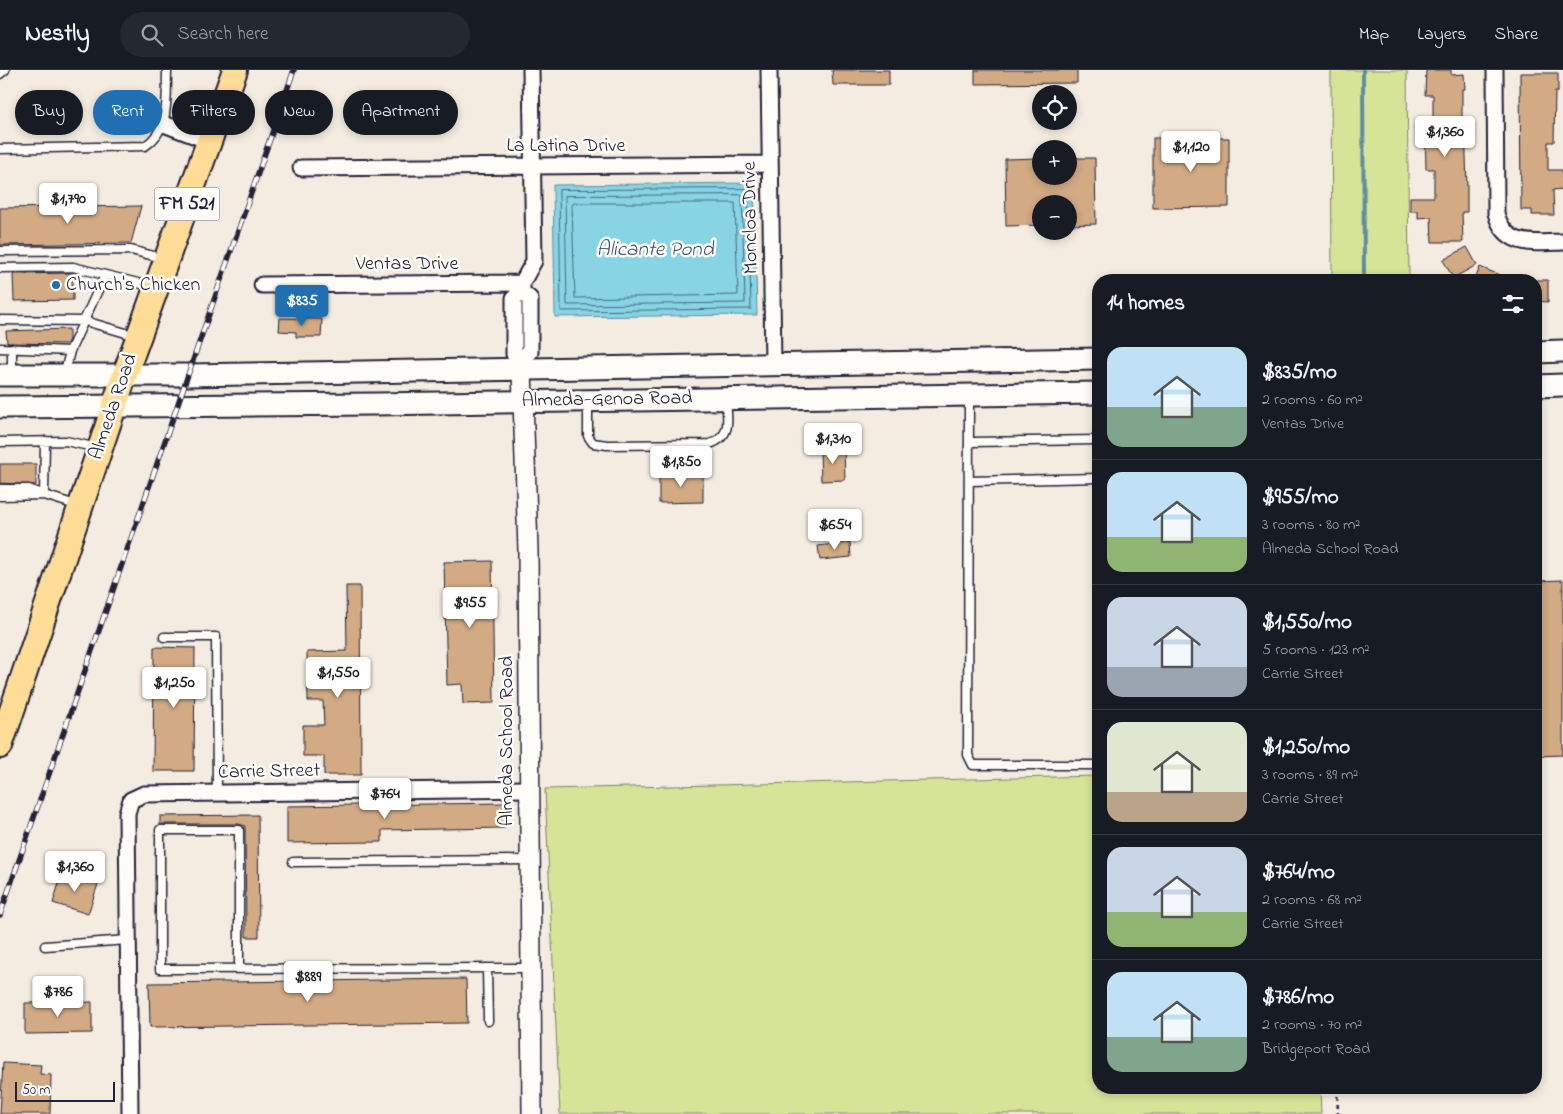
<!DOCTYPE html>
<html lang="en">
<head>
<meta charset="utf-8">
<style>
	body { margin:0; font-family:"Indie Flower",sans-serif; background:#242831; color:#f1f3f6; height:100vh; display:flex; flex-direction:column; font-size:19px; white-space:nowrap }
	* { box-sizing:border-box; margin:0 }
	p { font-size:16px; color:#9ea1a6 }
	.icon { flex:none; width:28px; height:28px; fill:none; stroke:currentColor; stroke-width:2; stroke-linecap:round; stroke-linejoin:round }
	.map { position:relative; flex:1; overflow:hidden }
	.details { position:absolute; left:1092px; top:204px; width:450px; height:820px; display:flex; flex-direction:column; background:#171b24; border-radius:20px; box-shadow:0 2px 8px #0003 }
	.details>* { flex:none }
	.top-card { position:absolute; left:15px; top:20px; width:475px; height:45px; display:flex; gap:10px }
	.buttons { position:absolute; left:1032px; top:15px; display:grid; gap:10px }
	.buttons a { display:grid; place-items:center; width:45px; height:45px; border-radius:50%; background:#171b24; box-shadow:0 2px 8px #0003; font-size:25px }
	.scale { position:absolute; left:15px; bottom:12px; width:100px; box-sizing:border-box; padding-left:5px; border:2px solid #22223b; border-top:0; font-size:14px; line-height:18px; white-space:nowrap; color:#22223b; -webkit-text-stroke:4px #fdfcf7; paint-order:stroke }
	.price { position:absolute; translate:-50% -42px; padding:0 11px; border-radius:5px; background:#fff; color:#222; font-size:16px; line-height:32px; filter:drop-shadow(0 1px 2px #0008) }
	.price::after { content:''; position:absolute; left:50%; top:30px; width:15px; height:11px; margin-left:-8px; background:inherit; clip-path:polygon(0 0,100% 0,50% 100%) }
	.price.on { background:#1f6fb2; color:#fff }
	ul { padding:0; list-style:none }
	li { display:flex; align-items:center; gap:15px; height:125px; padding:0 15px }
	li+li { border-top:1px solid #363941 }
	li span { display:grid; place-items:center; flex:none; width:140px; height:100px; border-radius:15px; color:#555 }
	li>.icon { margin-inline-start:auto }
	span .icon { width:60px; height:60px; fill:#fffc; stroke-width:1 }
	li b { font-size:21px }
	h2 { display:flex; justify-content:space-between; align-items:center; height:60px; padding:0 15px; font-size:21px }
	.chip { padding:0 18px; border-radius:22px; background:#171b24; box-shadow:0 2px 8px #0003; font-size:18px; line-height:45px }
	.chip.on { background:#1f6fb2; color:#fff }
	header { display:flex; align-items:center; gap:30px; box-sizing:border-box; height:70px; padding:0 25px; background:#171b24; border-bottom:1px solid #363941 }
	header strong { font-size:24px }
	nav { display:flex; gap:28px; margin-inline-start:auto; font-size:18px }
	.search { width:350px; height:45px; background:#242831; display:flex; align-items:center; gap:12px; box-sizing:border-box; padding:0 18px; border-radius:28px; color:#9ea1a6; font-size:19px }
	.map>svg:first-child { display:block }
</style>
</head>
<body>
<header>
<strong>Nestly</strong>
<div class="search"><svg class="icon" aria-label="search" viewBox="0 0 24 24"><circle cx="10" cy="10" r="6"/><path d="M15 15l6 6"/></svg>Search here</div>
<nav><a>Map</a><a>Layers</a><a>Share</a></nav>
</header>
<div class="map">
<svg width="1563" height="1044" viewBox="0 0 1563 1044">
	<rect width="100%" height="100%" fill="#f4ece0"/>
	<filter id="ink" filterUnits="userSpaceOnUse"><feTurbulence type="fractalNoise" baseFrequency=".02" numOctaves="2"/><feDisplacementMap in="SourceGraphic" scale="10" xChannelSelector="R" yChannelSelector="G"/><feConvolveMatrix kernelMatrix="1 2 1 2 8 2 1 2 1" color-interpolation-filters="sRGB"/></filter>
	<g filter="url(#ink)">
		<path fill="#d6e498" stroke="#7c836a" d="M1331,0H1407L1409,210H1332Z
			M1099,706V1018H1320L1321,1044H560L545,719Z"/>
		<path fill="#87d4e5" stroke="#5f8da1" d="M754,113L757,245L555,247L553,115Z"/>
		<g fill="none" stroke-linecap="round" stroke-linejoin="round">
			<path stroke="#4a697f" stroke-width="1" d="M748,119L751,239L561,241L559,120Z
				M742,125L745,233L567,235L565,126Z
				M574,133H735L738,225L575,228L572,136Z"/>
			<path stroke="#5f8da1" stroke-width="4" d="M1363,0L1364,210"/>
		</g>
		<path fill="#d2aa84" stroke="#22223b" d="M832,0H889V15H833Z
			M975,0H1077V13L975,14Z
			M1426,0H1451V5L1464,4L1465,19H1462V53H1465L1467,117V142H1462L1463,172H1432L1431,147L1418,148V141H1410V127H1434V99H1426L1425,54H1433V25H1425Z
			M1520,3H1558V22H1555L1554,72H1548V100H1562L1563,119L1553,120L1554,145H1532V140H1521Z
			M1153,68H1229V137L1153,138Z
			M1041,88V106H1069V88H1095L1096,154L1069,155V134H1041V155L1006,156L1005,89Z
			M141,136L131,173L0,175V138Z
			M1467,177L1477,195L1453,208L1443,190Z
			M1480,197L1512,210H1475Z
			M73,203V230L14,231L13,204Z
			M1536,210H1548V232L1536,231Z
			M280,248L322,249L321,267H296V262L279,261Z
			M69,259V269L67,274L7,273L6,261Z
			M844,379L845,410L821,411L820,380Z
			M0,394H36V415L0,413Z
			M659,403H703V432L659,433Z
			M850,472L851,487L820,490L818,476Z
			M492,491L494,633L463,634L462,614L447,615L444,492Z
			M1563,510V685L1536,686V511Z
			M346,516H360L361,705H324V686H303V655H324L323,631H308L307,582L347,581Z
			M154,577L195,578L194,701H153Z
			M504,733L505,758L382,760V772L287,773V736Z
			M258,745L259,867H246L245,756L239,754H160V746Z
			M62,803L98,814L88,844L53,833Z
			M466,909L467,953L150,957L149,913Z
			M92,932V963L25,964V933Z
			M3,993L41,995L40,1004L51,1005L50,1044H0Z"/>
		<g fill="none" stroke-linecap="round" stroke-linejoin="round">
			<defs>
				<path id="service" d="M0,4L5,0
					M0,79L145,76C171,59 166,28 167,0
					M0,181L131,180L165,189
					M0,198L73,197L154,217
					M0,250L85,251L136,266
					M0,278L70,281
					M12,278V304
					M65,302L70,281L105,205
					M969,327L968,685L973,695H1099
					M588,333V366L593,373L607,375L710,374C733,366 727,349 726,329
					M0,372L66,371L98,378
					M969,372L1099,370
					M969,411L1099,408
					M0,419H29L44,425L45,371
					M0,426L44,425L79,436
					M164,567H216L217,723
					M293,792L530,790
					M45,876L128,870
					M487,898L488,951
					M239,899V760H160V899L530,898"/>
				<path id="minor" d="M769,0L773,295
					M1495,0L1496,143C1505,178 1534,173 1563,172
					M164,54L209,71
					M301,98L770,94
					M262,215L522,213
					M522,222L514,228V284L522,288
					M522,288L530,282V229L522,222V213L534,191L531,0
					M130,1044L127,743L131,730L144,724L529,719"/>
				<path id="tertiary" d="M522,299L528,480L532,1044"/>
				<path id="secondary" d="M1536,282L1563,281
					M0,305H188L1099,289
					M1536,316L1563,315
					M0,337L376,334L1099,323"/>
				<path id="primary" d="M0,676L125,304L235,0"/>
			</defs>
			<use href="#service" stroke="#22223b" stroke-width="11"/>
			<use href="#minor" stroke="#22223b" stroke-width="19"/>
			<use href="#tertiary" stroke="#22223b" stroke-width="22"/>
			<use href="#secondary" stroke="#22223b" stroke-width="25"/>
			<use href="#primary" stroke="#22223b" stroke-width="28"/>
			<path stroke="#22223b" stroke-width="2.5" stroke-dasharray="4 4" stroke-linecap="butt" d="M1337,1018L1338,1044"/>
			<use href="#service" stroke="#fdfcf7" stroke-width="8"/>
			<use href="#minor" stroke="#fdfcf7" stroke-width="15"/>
			<use href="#tertiary" stroke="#fdfcf7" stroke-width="19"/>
			<use href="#secondary" stroke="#fdfcf7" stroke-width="21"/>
			<use href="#primary" stroke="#ffdd96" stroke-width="24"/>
			<defs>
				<path id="rail" d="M0,845L294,0"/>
			</defs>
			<use href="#rail" stroke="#22223b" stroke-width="5.5"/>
			<use href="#rail" stroke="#fdfcf7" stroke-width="4" stroke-dasharray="11" stroke-linecap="butt"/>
		</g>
	</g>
	<circle fill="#1f6fb2" stroke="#fdfcf7" stroke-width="2" cx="56" cy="215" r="5"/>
	<g text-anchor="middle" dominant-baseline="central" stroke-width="5" stroke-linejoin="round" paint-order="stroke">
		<rect fill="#fdfcf7" stroke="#646373" stroke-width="1" x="154.5" y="117.5" width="65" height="33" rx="4"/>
		<g font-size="19" font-weight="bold" fill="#22223b">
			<text x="187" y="134">FM 521</text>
		</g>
		<g font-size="20" fill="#22223b" stroke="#fdfcf7">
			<text x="566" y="76">La Latina Drive</text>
			<text transform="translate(751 148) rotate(-91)">Moncloa Drive</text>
			<text x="407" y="194">Ventas Drive</text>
			<text transform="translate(607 330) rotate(-1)">Almeda-Genoa Road</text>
			<text transform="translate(114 337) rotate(-71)">Almeda Road</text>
			<text transform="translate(507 671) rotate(-90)">Almeda School Road</text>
			<text transform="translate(269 702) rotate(-1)">Carrie Street</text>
		</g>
		<g font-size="20" fill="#22223b" stroke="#fdfcf7" text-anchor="start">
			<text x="66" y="215">Church's Chicken</text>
		</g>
		<g font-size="21" font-style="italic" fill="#40576e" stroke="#fdfcf7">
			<text x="655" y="180">Alicante Pond</text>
		</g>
	</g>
</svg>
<div class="buttons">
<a><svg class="icon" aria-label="locate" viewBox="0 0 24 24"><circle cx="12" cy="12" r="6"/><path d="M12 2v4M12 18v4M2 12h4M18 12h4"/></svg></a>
<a>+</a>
<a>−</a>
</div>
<div class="scale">50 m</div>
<b class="price" style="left:1445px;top:88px">$1,360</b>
<b class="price" style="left:1191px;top:103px">$1,120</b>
<b class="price" style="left:68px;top:155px">$1,790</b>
<b class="price on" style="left:302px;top:257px">$835</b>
<b class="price" style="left:833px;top:395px">$1,310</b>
<b class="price" style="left:681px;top:418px">$1,850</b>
<b class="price" style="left:835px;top:481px">$654</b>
<b class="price" style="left:470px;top:559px">$955</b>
<b class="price" style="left:338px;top:629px">$1,550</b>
<b class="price" style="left:174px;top:639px">$1,250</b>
<b class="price" style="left:385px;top:750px">$764</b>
<b class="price" style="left:75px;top:823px">$1,360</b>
<b class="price" style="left:308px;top:933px">$889</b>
<b class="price" style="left:58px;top:948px">$786</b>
<div class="top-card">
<a class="chip">Buy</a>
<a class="chip on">Rent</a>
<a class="chip">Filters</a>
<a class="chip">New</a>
<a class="chip">Apartment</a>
</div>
<section class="details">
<h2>14 homes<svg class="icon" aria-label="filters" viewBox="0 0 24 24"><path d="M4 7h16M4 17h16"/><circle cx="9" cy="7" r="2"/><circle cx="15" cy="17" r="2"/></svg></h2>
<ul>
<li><span style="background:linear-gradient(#bfe0f5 60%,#7fa58c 0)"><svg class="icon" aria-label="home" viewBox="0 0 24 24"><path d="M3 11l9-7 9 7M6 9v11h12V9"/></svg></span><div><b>$835/mo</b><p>2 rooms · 60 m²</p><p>Ventas Drive</p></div></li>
<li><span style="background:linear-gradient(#bfe0f5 65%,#8fb573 0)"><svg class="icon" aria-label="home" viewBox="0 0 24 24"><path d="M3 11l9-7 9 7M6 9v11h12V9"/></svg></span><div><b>$955/mo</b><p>3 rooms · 80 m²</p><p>Almeda School Road</p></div></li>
<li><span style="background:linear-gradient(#c9d6e8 70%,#9aa5b1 0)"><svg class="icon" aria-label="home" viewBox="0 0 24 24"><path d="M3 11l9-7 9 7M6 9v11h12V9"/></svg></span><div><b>$1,550/mo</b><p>5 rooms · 123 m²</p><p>Carrie Street</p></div></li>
<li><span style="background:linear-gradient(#dfe7d0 70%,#b9a48a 0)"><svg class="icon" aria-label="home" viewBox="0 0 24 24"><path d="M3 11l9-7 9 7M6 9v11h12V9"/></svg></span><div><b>$1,250/mo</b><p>3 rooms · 89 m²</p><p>Carrie Street</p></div></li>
<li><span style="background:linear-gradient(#c9d6e8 65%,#8fb573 0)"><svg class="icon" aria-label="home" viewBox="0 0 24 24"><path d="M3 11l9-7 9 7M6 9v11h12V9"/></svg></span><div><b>$764/mo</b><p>2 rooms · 68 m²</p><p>Carrie Street</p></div></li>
<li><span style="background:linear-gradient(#bfe0f5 65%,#7fa58c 0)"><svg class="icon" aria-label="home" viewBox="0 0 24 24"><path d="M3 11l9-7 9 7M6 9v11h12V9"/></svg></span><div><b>$786/mo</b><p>2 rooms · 70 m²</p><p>Bridgeport Road</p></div></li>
</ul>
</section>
</div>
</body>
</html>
